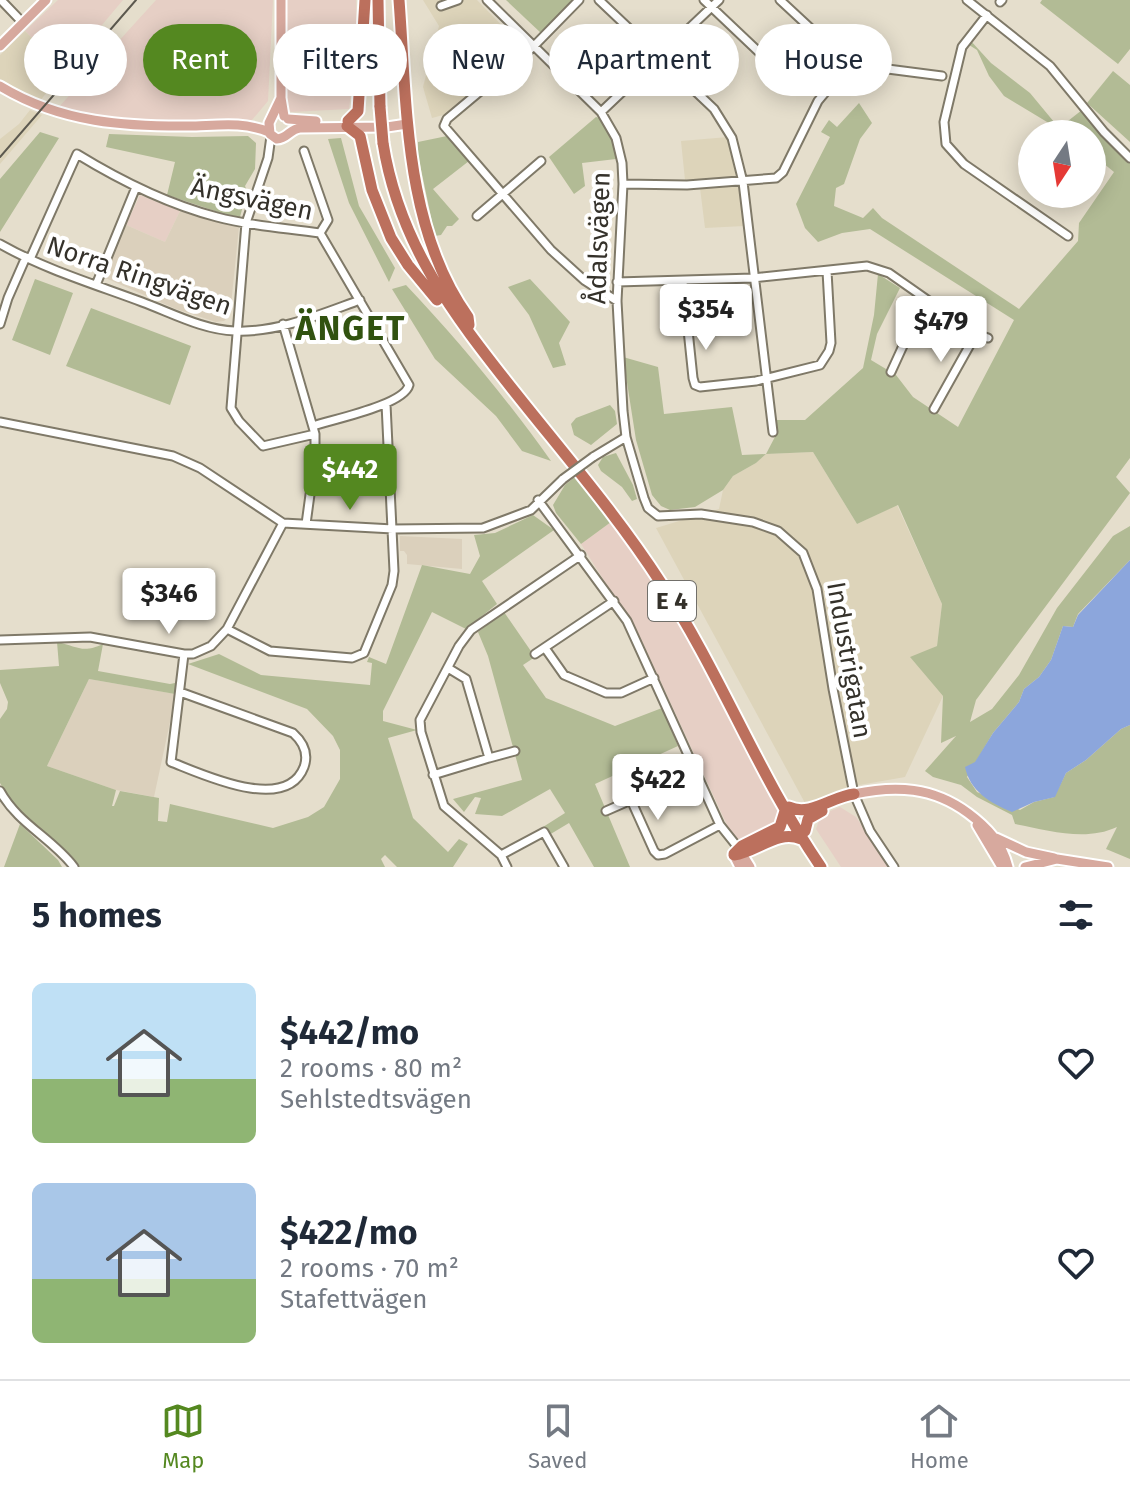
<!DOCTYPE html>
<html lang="en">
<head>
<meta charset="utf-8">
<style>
	body { margin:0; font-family:"Fira Sans",sans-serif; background:#f2f2f3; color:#1f2937; height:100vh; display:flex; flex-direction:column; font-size:30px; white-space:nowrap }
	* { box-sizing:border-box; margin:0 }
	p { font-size:26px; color:#747a83 }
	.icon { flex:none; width:44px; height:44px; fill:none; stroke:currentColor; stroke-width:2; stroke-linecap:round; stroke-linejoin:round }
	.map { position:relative; height:867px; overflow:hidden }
	.drawer { display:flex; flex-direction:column; background:#fff; flex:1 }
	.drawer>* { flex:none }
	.banner { position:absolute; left:24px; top:24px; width:1082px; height:72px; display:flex; gap:16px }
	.needle { width:52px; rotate:192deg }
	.controls { position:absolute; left:1018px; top:120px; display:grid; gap:16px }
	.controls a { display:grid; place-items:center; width:88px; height:88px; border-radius:50%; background:#fff; box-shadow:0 4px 20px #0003; font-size:40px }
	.price { position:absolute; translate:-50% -68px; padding:0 18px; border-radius:8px; background:#fff; color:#222; font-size:26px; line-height:52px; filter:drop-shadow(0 2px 4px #0008) }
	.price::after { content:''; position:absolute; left:50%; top:48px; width:24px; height:18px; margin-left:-12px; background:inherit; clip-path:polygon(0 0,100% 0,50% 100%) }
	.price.active { background:#548820; color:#fff }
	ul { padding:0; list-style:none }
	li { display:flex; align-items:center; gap:24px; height:200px; padding:0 32px }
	li span { display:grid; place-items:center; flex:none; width:224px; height:160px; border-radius:12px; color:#555 }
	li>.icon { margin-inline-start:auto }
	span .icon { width:96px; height:96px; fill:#fffc; stroke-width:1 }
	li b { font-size:34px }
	h2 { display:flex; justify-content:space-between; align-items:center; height:96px; padding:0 32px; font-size:34px }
	.tag { padding:0 28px; border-radius:36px; background:#fff; box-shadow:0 4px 20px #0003; font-size:28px; line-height:72px }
	.tag.active { background:#548820; color:#fff }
	.dock { display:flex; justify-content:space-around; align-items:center; height:112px; border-top:2px solid #e0e1e3; background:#fff; font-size:22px; color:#747a83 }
	.dock a { display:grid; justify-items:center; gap:4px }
	.dock .active { color:#548820 }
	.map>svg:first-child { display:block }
</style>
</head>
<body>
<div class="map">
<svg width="1130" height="867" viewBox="0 0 1130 867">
	<rect width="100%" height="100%" fill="#e5decc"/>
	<path fill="#e6cfc5" d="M58,0H123L64,70L25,31Z
		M156,0H273L268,101L252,120L117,121L57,109Z
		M286,0H356L357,41L349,109L291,112L285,105Z
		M140,195L180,211L165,242L126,225Z
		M611,522L652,578L681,625L780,814L776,826L740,842L733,838L641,639L581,544Z
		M840,807L856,817L889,867H841L816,829L821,815Z"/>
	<path fill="#ddd4ba" d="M423,0H477L521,45V52L447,114L432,118L423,87L439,26Z
		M25,31L64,70L40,101L0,79V55Z
		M30,110L42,115L0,164V139L19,124Z
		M728,137L736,177L685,180L681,141Z
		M739,184L744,226L705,228L700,188Z
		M813,452L857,524L897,505L942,604L937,646L911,658L943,696L905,777L848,787L843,793L805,803L656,528L719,509L723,490L733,476L756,463L766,454Z"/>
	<path fill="#dbd0bc" d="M180,211L239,227L230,315L224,321L216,322L176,309L103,277L126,225L165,242Z
		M400,536L462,539V569L407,564V555L404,551H400Z
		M89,679L176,694L154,797L116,790L47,766Z"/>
	<path fill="#b2bb95" d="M506,0H576L542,34Z
		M1042,0H1130V49L1118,64L1040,3Z
		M970,40L991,63L1030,93L1059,128L1082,110L1130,163V458L1116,477L1130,493L976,700L970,722L992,709L1019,675L1057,608L1113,536L1130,526V560L1078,614L1073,627L1063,626L1051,660L1039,677L1024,689L1019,702L993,733L967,777L977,792L1020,810L1034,802L1054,797L1066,773L1086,760L1121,729L1130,725V859L1106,849L1117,827C1085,842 1048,830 1015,824L1012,815L977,797L961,785L933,777L925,771L956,736L941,743L943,696L910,657L937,646L942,604L898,505L857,524L813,452L766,454L756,463L733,476L723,490L695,507L670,510L661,506L652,495L636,440L623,357L658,367L664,414L732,407L742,455L766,454L777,433L774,420H805L863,368L874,315L878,274L900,288L877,334L871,360L896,375L913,397L958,427L1014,320L870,229L842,233L818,242L805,228L796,204L830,137L821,132L829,120L837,127L859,103L872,123L860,139L844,184L836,188L834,206L863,218L873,208L882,218L1019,309L1078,241L1079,223L1114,172L1092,154V134H1067L1004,96L989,76L977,50L966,43Z
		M1113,71L1130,85V142L1087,103Z
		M596,117L603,119L617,149L616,159L582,163L585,186L574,194L549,157Z
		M40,132L59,138L0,232V179Z
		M109,134L192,137L248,136L256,143L255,169L245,186L247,191L240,217L224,214L167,195L175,162L106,147Z
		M447,136L469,161L433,189L459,219L452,226H447L441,235L435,236L418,155V142Z
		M341,138L359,206L395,268L389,282L349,203L328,139Z
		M35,279L73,293L50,355L12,340Z
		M530,279L570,322L559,343L566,365L553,368L529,315L508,287Z
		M406,285C458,340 507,399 551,461L522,451L496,416L435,359L392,289Z
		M91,308L191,346L170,405L66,366Z
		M610,405L615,411L617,424L591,445L574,435L571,424L576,418Z
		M616,453L633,485L637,499L632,501L622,487L601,471L598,465L603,457Z
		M576,476L611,522L581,544L556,513L553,505L565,485Z
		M533,515L554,530L482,581L497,604L466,629L432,612L383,711V721L417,730L388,738L413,818L448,852L459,839L468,844L453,867H397L385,855L381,859L385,867H78L53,842L17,812L0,783V719L7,709L8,702L0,683V670L59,666L57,642C77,646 82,654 103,644L98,671L170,684L180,682L182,698L175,694L89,679L47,766L116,790L112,806H114L120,791L159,798L158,821L167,822L170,804L273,828L308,817L324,807L340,779V750L333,736L307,709L188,664L219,654L261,675L370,685L372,663L367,662L369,657L386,664L422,565L470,574L480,556L474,535L495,533Z
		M504,612L535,657L523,665L546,698L615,726L662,708L678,746L595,784L630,867H594L569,823L549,835L543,827L565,813L550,789L502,816L475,814L481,798L475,797L464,812L453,799L522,780L488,656L478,632Z
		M20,824L58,860L62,867H4Z"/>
	<path fill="#8ca6dc" d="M1130,560V725L1121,729L1086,760L1066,773L1055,797L1034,802L1012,812C990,803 970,791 965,767L975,762L993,733L1019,702L1024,689L1039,677L1051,660L1063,626L1073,627L1078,615Z"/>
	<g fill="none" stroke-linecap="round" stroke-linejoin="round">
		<defs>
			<path id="minor" d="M1,0L23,23
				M487,0L601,112L616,138L622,163L623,184L617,301L623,411L626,437L644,498L648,508L658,516L701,514L753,522L778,531L803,553L817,589L833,689L854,794L870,831L894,867
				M579,0L533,47L447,119L444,126L551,250L584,280L617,301
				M599,0L714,109L732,138L743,182L773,432
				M704,0L782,74
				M780,0L849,64
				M967,0L1050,66L1104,132L1130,158
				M1000,2L1002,0
				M441,6L458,0
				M987,15L962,47L944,122L946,144L964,164L1068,236
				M601,112L719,0
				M271,136L268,158L246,223L231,408L239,421L263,446L315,434
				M304,151L328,220L320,233
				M623,184L687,185L776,178L783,172L818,101L849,64L942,76
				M477,216L541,161
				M0,244C44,269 94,284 142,302C172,313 203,330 235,331C277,333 321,314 360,300
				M30,259L77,154C121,181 167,204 217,217C250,226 286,228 320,233
				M617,282L753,278L867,266L889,273L976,334L988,338
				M683,282L693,378L695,385L700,387L756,381L820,365L829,351L831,343L827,271
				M96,285L136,187
				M0,324L8,298L26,257
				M283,324L315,434V458L306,524
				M891,372L924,300
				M934,409L976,334
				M0,422L173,456L200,468L283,523L393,529L483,528L531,510L563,479
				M313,426C334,419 404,405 409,385L320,233
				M593,457L626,437
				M538,500L627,621L720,825L740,850
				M227,629L270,651L352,658L364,653L392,585L394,571L386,404
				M0,640L90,637L184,654H193L211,646L227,629L283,523
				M545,648L564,675L606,693H621L654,678
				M535,654L614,601
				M180,692L293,733C303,742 309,753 304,767C286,814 202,774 171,762L184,654
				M489,758L515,751
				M696,771L631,800L654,851L658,855L665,854L720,825
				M433,775L489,758L466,679L448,668
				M0,791C18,824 52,838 74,867
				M606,811L631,800
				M501,855L544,832L564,867
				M507,867L501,855L444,806L421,732L420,720L459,646L471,630L581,555"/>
			<path id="major" d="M281,0V98L284,116
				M0,46L46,0
				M0,86C61,123 126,127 196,126C221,125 245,122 269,132
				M281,98L269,123L270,134L277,139C287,139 290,129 300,128L387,127L407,124
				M288,119L316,121
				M854,794C896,785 933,787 968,813C987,827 1002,843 1008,867
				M977,825L1002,867
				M996,838L1026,852L1054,858
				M742,854L750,867
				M734,855L740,867
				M1025,867L1057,859L1108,867"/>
			<path id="highway" d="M378,0L380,107
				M399,0C407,105 404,227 468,317L469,325
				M348,121L358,111L365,0
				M347,126L360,136L372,190L391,238L408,265L437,300
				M383,143C399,244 453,314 514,391C564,454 617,515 661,583C721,674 759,777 821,867
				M789,807C810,817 833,796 854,794
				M805,831L808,819L822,811
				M734,854L742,846L780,827L785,811
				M734,855C757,852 778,829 801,839"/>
		</defs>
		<use href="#minor" stroke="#7f7968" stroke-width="11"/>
		<use href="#major" stroke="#fff" stroke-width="13"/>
		<use href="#highway" stroke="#fff" stroke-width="15"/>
		<use href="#minor" stroke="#fff" stroke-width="7"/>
		<use href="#major" stroke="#d7a99e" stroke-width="9"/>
		<use href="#highway" stroke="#bc705d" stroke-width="11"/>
		<path stroke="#5c594f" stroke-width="2" d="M0,157L136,0"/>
		<defs>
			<path id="minor-bridge" d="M563,479L593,457"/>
			<path id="highway-bridge" d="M380,107L383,143"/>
		</defs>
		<use href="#minor-bridge" stroke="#7f7968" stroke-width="11" stroke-linecap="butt"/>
		<use href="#highway-bridge" stroke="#fff" stroke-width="15" stroke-linecap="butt"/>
		<use href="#minor-bridge" stroke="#fff" stroke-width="7"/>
		<use href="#highway-bridge" stroke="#bc705d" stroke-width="11"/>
	</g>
	<g text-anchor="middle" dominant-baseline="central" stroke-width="8" stroke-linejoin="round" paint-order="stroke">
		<rect fill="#fff" stroke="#716f6a" stroke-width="2" x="648" y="581" width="48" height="40" rx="6"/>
		<g font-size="24" font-weight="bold" fill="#34312a">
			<text x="672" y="601">E 4</text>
		</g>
		<g font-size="26" fill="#34312a" stroke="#fff">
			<text transform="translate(252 199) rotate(12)">Ängsvägen</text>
			<text transform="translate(599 238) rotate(-88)">Ådalsvägen</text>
			<text transform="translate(139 276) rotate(19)">Norra Ringvägen</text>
			<text transform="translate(849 660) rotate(80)">Industrigatan</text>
		</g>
		<g font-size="34" font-weight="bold" letter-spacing="2" fill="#315210" stroke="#fff">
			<text x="351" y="328">ÄNGET</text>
		</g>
	</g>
</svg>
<div class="controls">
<a><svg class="needle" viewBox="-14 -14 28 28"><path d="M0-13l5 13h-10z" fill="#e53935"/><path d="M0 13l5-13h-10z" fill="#747a83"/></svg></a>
</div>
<b class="price" style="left:706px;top:352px">$354</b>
<b class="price" style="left:941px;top:364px">$479</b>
<b class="price active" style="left:350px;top:512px">$442</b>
<b class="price" style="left:169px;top:636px">$346</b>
<b class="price" style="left:658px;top:822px">$422</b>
<div class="banner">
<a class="tag">Buy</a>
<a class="tag active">Rent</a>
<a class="tag">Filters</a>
<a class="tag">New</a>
<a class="tag">Apartment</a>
<a class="tag">House</a>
</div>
</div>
<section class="drawer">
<h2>5 homes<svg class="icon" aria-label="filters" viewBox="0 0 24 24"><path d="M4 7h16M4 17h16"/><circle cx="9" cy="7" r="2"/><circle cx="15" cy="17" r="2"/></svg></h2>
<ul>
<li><span style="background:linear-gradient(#bfe0f5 60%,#8fb573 0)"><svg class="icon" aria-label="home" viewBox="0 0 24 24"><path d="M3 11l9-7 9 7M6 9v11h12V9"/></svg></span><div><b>$442/mo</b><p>2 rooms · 80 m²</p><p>Sehlstedtsvägen</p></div><svg class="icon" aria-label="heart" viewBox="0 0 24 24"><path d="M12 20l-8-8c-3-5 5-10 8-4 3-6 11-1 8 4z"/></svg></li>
<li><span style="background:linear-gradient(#a9c7e8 60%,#8fb573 0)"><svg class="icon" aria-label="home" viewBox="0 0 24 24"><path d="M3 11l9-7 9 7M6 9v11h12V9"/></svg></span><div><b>$422/mo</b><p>2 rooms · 70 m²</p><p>Stafettvägen</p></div><svg class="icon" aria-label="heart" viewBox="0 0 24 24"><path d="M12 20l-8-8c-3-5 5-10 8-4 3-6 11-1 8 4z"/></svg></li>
</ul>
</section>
<nav class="dock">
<a class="active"><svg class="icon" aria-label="map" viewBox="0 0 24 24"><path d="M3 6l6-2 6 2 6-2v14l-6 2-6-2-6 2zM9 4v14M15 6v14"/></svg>Map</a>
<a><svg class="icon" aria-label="saved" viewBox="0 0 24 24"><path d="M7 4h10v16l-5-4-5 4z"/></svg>Saved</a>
<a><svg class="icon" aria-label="home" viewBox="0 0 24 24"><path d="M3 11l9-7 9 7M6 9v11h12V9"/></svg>Home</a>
</nav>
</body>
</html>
